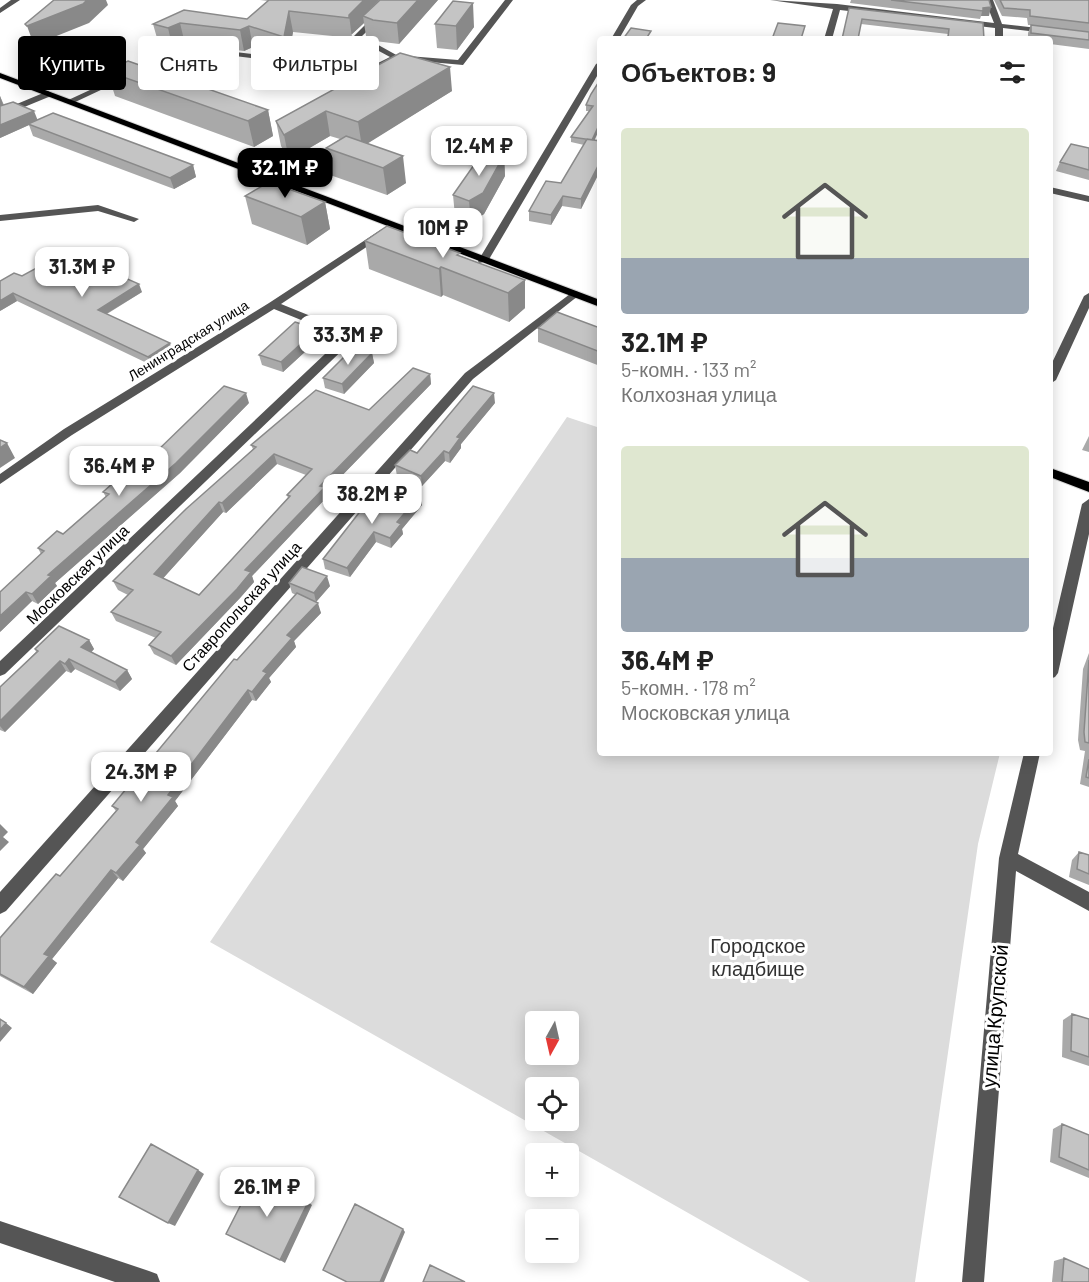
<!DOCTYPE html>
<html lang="ru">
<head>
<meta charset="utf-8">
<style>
	body { margin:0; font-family:Barlow,sans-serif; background:#f2f2f2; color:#222; height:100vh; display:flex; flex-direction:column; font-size:22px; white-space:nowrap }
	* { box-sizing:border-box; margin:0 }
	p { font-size:20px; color:#767676 }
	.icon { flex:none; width:33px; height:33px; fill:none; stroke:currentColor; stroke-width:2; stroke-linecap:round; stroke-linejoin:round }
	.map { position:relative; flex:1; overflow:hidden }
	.panel { position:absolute; left:597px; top:36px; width:456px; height:720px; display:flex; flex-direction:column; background:#fff; border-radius:6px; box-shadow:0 3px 15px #0003 }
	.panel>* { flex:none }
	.banner { position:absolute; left:18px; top:36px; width:489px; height:54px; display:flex; gap:12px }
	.needle { width:39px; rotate:188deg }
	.tools { position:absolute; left:525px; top:1011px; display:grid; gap:12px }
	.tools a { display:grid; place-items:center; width:54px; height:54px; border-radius:6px; background:#fff; box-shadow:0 3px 15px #0003; font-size:30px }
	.price { position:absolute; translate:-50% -51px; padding:0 14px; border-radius:12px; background:#fff; color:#222; font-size:20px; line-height:39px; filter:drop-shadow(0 2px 3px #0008) }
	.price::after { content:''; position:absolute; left:50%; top:36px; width:18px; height:14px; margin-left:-9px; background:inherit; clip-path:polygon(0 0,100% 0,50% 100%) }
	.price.selected { background:#000; color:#fff }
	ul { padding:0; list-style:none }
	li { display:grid; align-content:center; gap:12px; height:318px; padding:0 24px }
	li span { display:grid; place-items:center; height:186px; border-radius:6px; color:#555 }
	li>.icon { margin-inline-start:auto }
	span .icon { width:108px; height:108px; fill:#fffc; stroke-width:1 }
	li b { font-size:26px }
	h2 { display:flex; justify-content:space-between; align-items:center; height:72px; padding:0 24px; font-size:26px }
	.pill { padding:0 21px; border-radius:6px; background:#fff; box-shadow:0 3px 15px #0003; font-size:21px; line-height:54px }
	.pill.selected { background:#000; color:#fff }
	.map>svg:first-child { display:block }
</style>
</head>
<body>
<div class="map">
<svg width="1089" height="1282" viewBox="0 0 1089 1282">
	<rect width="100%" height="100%" fill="#fff"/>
	<path fill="#dcdcdc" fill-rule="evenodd" d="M567,417L600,428V753H1000L978,844L915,1282H810L210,942ZM536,1022H568V1054H536ZM536,1088H568V1120H536Z"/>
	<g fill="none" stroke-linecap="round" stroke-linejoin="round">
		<defs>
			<path id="major" d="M0,73L600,300V307L0,78Z
				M1050,468L1089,482V492L1050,477Z"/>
		</defs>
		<use href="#major" stroke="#dbdbdb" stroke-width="2"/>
		<path fill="#555" fill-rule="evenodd" d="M11,0H20L0,13V8Z
			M505,0H513L463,65L408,60L404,58L408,56L458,60Z
			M637,0H646L638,6L619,39H611L631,5Z
			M770,0L837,4L994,23L985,0H993L1002,24L1089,34V38L1003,28V39H995V28L840,10L832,39H824L833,9Z
			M377,13L384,15L362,36L400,57L359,78L304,74L251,58L186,50L71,104L64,102L185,46L252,54L305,70L358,73L390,57L353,37Z
			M600,62V71L488,261L479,263L478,261L596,64Z
			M48,91L52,94L51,96L0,117V111Z
			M1050,187L1089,196V202L1050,193Z
			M98,205L139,219L134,222L98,211L0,221V215Z
			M382,229L387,232L386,234L281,304L355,334V338L5,674L0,676V661L343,337L274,309L72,435L0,484V474L64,429L269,303Z
			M574,291L578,292V296L473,379L6,911L0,914V892L465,373Z
			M1089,293V308L1056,380L1050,384V367L1084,296Z
			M1089,499V534L1058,673L1055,677L1050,679V641L1082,504Z
			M1024,753H1040L1018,854L1089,892V911L1016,871L984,1282H962L999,858Z
			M0,1221L149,1271L157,1274L160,1282H115L0,1243Z"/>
		<use href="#major" fill="#000" fill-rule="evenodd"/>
	</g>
	<path fill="#a9a9a9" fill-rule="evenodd" d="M260,0H438L399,44L375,41L366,36L364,23L351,35L352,38L293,32L288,58L253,47L244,51L185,44L173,49L159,45L153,24L247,19L268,1Z
		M851,0H989V16H981L980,19L850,3Z
		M994,0H1089V49L1050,44V39H1028V33L1031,25H1028L1027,18L1002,16Z
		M849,8L983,23L984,39H947L948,34L861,24Z
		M435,24L474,27L457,50L437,48Z
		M184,48L229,58L218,62L186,53Z
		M52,50L104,51L110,69L268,110L273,136L254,147L115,96L109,77L90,86L61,75Z
		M400,53L452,91L367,143L406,183L387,195L330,175L326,148L340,139L330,136L289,160L281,146L276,121Z
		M591,94L595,140L600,141V171L581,209L562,206L551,225L529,221V211L561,183L584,145L571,142V137L589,111H586V105Z
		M0,96L4,105L38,120L193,165L196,177L174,189L33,136L29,125L0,138Z
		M1089,148V180L1056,171L1060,162Z
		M504,155L505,176L484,214L471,223L455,216L453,195Z
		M245,196L325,202L330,229L307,245L252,224Z
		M365,241L461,256L525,280V308L509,322L443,295L441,297L369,269Z
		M22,276L142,292L107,314L172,351L151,365L17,301L0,311Z
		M538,328H600V366L538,342Z
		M317,329L319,339L283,372L262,365L259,355Z
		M372,353L374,363L344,394L325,388L323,378Z
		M430,374L431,384L326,492L327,497L252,576L254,582L240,598L176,665L154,654L149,645L156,638L116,621L111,612L128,595L118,590L113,581L253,449L251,445L369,410ZM277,464L306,475L287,495L288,498L199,595L163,578L223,512L226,513Z
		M249,403L180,473L55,583L57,586L38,604L32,601L0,632L41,554L38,548L63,534L106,497L103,492L154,454Z
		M495,403L461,444V448L450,463L445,461L422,486L397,476L395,465L417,453Z
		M1089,436V452L1082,450Z
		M420,495L422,505L402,529L403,534L391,548L376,542L350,577L325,569L323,559L370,512Z
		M289,583L330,586L316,602L321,613L294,641L296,647L269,678L271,682L256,701L252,700L175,801L178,806L143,849L146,853L123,881L118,878L52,959L57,963L33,994L0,976V938L60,876L116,811L112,806L237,660L296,595L292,593Z
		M89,640L94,649L91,652L127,670L132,679L120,691L75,669L71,673L66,671L5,732L0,730V687L36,652L35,649Z
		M1089,653V792V787L1080,784L1085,751L1080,750L1078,740L1083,669Z
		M1079,852L1089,855V885L1069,877L1072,860Z
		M1072,1014L1089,1019V1066L1062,1057L1063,1020Z
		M1062,1124L1089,1135V1178L1050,1162L1053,1129Z
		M1064,1258L1089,1282H1052L1054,1261Z"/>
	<path fill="#898989" d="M87,0H106L108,5L89,23L34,45L27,26Z
		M364,0H379L363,16L364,23L351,35L352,38L349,15Z
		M418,0H438L399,44L397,23Z
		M473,3L474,27L457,50L456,26Z
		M991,7L989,16H981L983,8Z
		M289,11L293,32L288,58L284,37Z
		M180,23L185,44L173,49L168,28Z
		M249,26L253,47L244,51L240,30Z
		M104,51L110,72L106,71L109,77L90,86L81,60Z
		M228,53L229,58L218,62L217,58Z
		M450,67L452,91L362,147L358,122Z
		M0,96L4,107L0,110Z
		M268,110L273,136L254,147L248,121Z
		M34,111L38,121L28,124L29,125L0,138V125Z
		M326,111L330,136L289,160L284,135Z
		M600,123V128L592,146V140Z
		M504,155L505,176L484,214L471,223L469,201Z
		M403,156L406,183L387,195L383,168Z
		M600,162V171L581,209V199Z
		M193,165L196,177L174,189L170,178Z
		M563,196L562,206L551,225V215Z
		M325,202L330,229L307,245L301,217Z
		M441,267L443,295L441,297L439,269Z
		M525,280V308L509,322L508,293Z
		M139,284L142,292L101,317L98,310Z
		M13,293L17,301L0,311V301Z
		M317,329L319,339L283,372L281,362Z
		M170,343L172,351L151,365L148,357Z
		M372,353L374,363L344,394L342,384Z
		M430,374L431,384L326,492L327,497L252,576L254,582L240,598L176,665L171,656L245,570L320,486Z
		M246,393L249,403L180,473L55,583L57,586L38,604L32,594L48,575Z
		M494,393L495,403L461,444V448L450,463L449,453L457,437Z
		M7,443L15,458L0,468V448Z
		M444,451L445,461L422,486L421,476Z
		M274,454L277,464L226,513L222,503Z
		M420,495L422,505L402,529L403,534L391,548L390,538L397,522Z
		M219,502L223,512L158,584L154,574Z
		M374,532L376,542L350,577L347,568Z
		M327,576L330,586L316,602L314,593Z
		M26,592L32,601L0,632V616Z
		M318,603L321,613L294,641L296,647L269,678L271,682L256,701L252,692L263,671L287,635Z
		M89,640L94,649L87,657L81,647Z
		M69,659L75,669L71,673L65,664Z
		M60,661L66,671L5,732L0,726V721Z
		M127,670L132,679L120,691L115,682Z
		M248,690L252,700L175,801L178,806L143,849L146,853L123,881L116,873L136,842L168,795Z
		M0,824L8,832L3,837L9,842L0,851Z
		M111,870L118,878L52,959L57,963L33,994L24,987L44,954Z
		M6,1023L12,1028L0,1042V1030Z
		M198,1170L204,1174L175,1226L168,1223Z
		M308,1202L312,1205L285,1263L280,1260Z
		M403,1229L405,1232L384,1282H380Z"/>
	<path fill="#c4c4c4" stroke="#898989" stroke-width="1.5" fill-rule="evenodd" d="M54,0H87L83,4L27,26L25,24Z
		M269,0H364L349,15V18L289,11L284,37L249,26L240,30L180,23L168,28L153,24L184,10L247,19Z
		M380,0H418L397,23L373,20L363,16Z
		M891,0H989L991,7L983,8V11Z
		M1000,0H1089V23L1030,16V10L1004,8Z
		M453,1L473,3L456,26L435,24Z
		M849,8L983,23L984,39H956L957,38L948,37L949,29L862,19L858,39H842Z
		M778,23L805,26L801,39H772Z
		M1031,25L1089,32V40L1031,33Z
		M631,28L651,31L646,39H623Z
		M74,41L104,51L81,60L52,50Z
		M184,48L228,53L217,58Z
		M400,53L450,67L358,122L326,111L284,135L276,121Z
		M128,61L268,110L248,121L106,71Z
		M600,80V123L592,140L571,137L593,106L586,105L591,94Z
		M13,102L34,111L0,125V106Z
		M53,113L193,165L170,178L28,124Z
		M346,136L403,156L383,168L326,148Z
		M587,139L600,141V162L581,199L563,196L551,215L529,211L546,181L561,183Z
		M1071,144L1089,148V170L1060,162Z
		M483,152L504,155L483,193L469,201L453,195Z
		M269,182L325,202L301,217L245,196Z
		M387,226L460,253L457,255L525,280L508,293L441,267L439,269L365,241Z
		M66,252L139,284L98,310L170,343L148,357L13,293L0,301V281L14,273L22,276Z
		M557,312L600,328V352L538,328Z
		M295,322L317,329L281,362L259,355Z
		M354,347L372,353L342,384L323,378Z
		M413,368L430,374L320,486L325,487L245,570L251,572L237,589L171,656L149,645L161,632L111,612L133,590L113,581L186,509L256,447L251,445L316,390L369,410ZM274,454L312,469L287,495L290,496L199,595L154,574L219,502L222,503Z
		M224,386L246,393L176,463L48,575L51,576L32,594L26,592L0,616V592L44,551L38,548L57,531L63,534L109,494L103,492L148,452L154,454Z
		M473,386L494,393L457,437L460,438L449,453L444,451L421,476L395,465L410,450L417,453Z
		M0,440L7,443L0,448Z
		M394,485L420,495L397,522L401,524L390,538L374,532L347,568L323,559L362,509L370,512Z
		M302,567L327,576L314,593L289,583Z
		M297,593L318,603L287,635L292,638L263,671L267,673L252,692L248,690L168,795L173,797L136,842L140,845L116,873L111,870L44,954L49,956L24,987L0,974V938L56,874L60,876L118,809L112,806L234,659L237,660Z
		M59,626L89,640L81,647L127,670L115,682L69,659L65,664L60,661L0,721V687L38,651L35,649Z
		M1089,660V743L1085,742L1084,732Z
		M1089,759V778L1086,777Z
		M1079,852L1089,855V874L1077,869Z
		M1072,1014L1089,1019V1057L1071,1051Z
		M0,1019L6,1023L0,1030Z
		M1062,1124L1089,1135V1170L1059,1157Z
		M151,1144L198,1170L168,1223L119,1197Z
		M255,1177L308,1202L280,1260L226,1234Z
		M355,1204L403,1229L380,1282H347L323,1270Z
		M1064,1258L1089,1269V1282H1062Z
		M430,1265L465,1282H423Z"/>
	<g text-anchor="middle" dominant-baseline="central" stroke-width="6" stroke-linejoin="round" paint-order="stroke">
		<g font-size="14" fill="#000" stroke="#fff">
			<text transform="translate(188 340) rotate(-32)">Ленинградская улица</text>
		</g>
		<g font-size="16" fill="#000" stroke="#fff">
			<text transform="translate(77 574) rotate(-44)">Московская улица</text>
			<text transform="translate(241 606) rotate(-48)">Ставропольская улица</text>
		</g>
		<g font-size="20" fill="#333" stroke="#fff">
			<text x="758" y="945">Городское<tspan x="758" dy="23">кладбище</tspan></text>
		</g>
		<g font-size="20" fill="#000" stroke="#fff">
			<text transform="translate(994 1016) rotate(-85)">улица Крупской</text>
		</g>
	</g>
</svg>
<div class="tools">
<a><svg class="needle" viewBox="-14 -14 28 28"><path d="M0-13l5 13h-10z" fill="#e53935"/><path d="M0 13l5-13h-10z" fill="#767676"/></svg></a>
<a><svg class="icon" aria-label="locate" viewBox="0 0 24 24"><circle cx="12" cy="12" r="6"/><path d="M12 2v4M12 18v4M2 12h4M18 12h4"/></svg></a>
<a>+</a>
<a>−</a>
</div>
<b class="price" style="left:479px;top:177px">12.4M ₽</b>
<b class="price selected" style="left:285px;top:199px">32.1M ₽</b>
<b class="price" style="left:443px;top:259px">10M ₽</b>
<b class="price" style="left:82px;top:298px">31.3M ₽</b>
<b class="price" style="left:348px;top:366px">33.3M ₽</b>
<b class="price" style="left:119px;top:497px">36.4M ₽</b>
<b class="price" style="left:372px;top:525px">38.2M ₽</b>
<b class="price" style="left:141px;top:803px">24.3M ₽</b>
<b class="price" style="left:267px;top:1218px">26.1M ₽</b>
<div class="banner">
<a class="pill selected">Купить</a>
<a class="pill">Снять</a>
<a class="pill">Фильтры</a>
</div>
<section class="panel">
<h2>Объектов: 9<svg class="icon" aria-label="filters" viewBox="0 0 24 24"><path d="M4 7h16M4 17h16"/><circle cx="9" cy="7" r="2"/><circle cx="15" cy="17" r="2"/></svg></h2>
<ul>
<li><span style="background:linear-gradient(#dfe7d0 70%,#9aa5b1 0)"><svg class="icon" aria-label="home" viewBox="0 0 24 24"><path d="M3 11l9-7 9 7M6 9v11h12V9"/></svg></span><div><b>32.1M ₽</b><p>5-комн. · 133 m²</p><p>Колхозная улица</p></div></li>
<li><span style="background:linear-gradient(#dfe7d0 60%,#9aa5b1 0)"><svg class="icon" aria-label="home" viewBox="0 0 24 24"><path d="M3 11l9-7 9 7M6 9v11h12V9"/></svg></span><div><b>36.4M ₽</b><p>5-комн. · 178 m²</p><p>Московская улица</p></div></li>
</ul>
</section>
</div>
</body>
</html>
